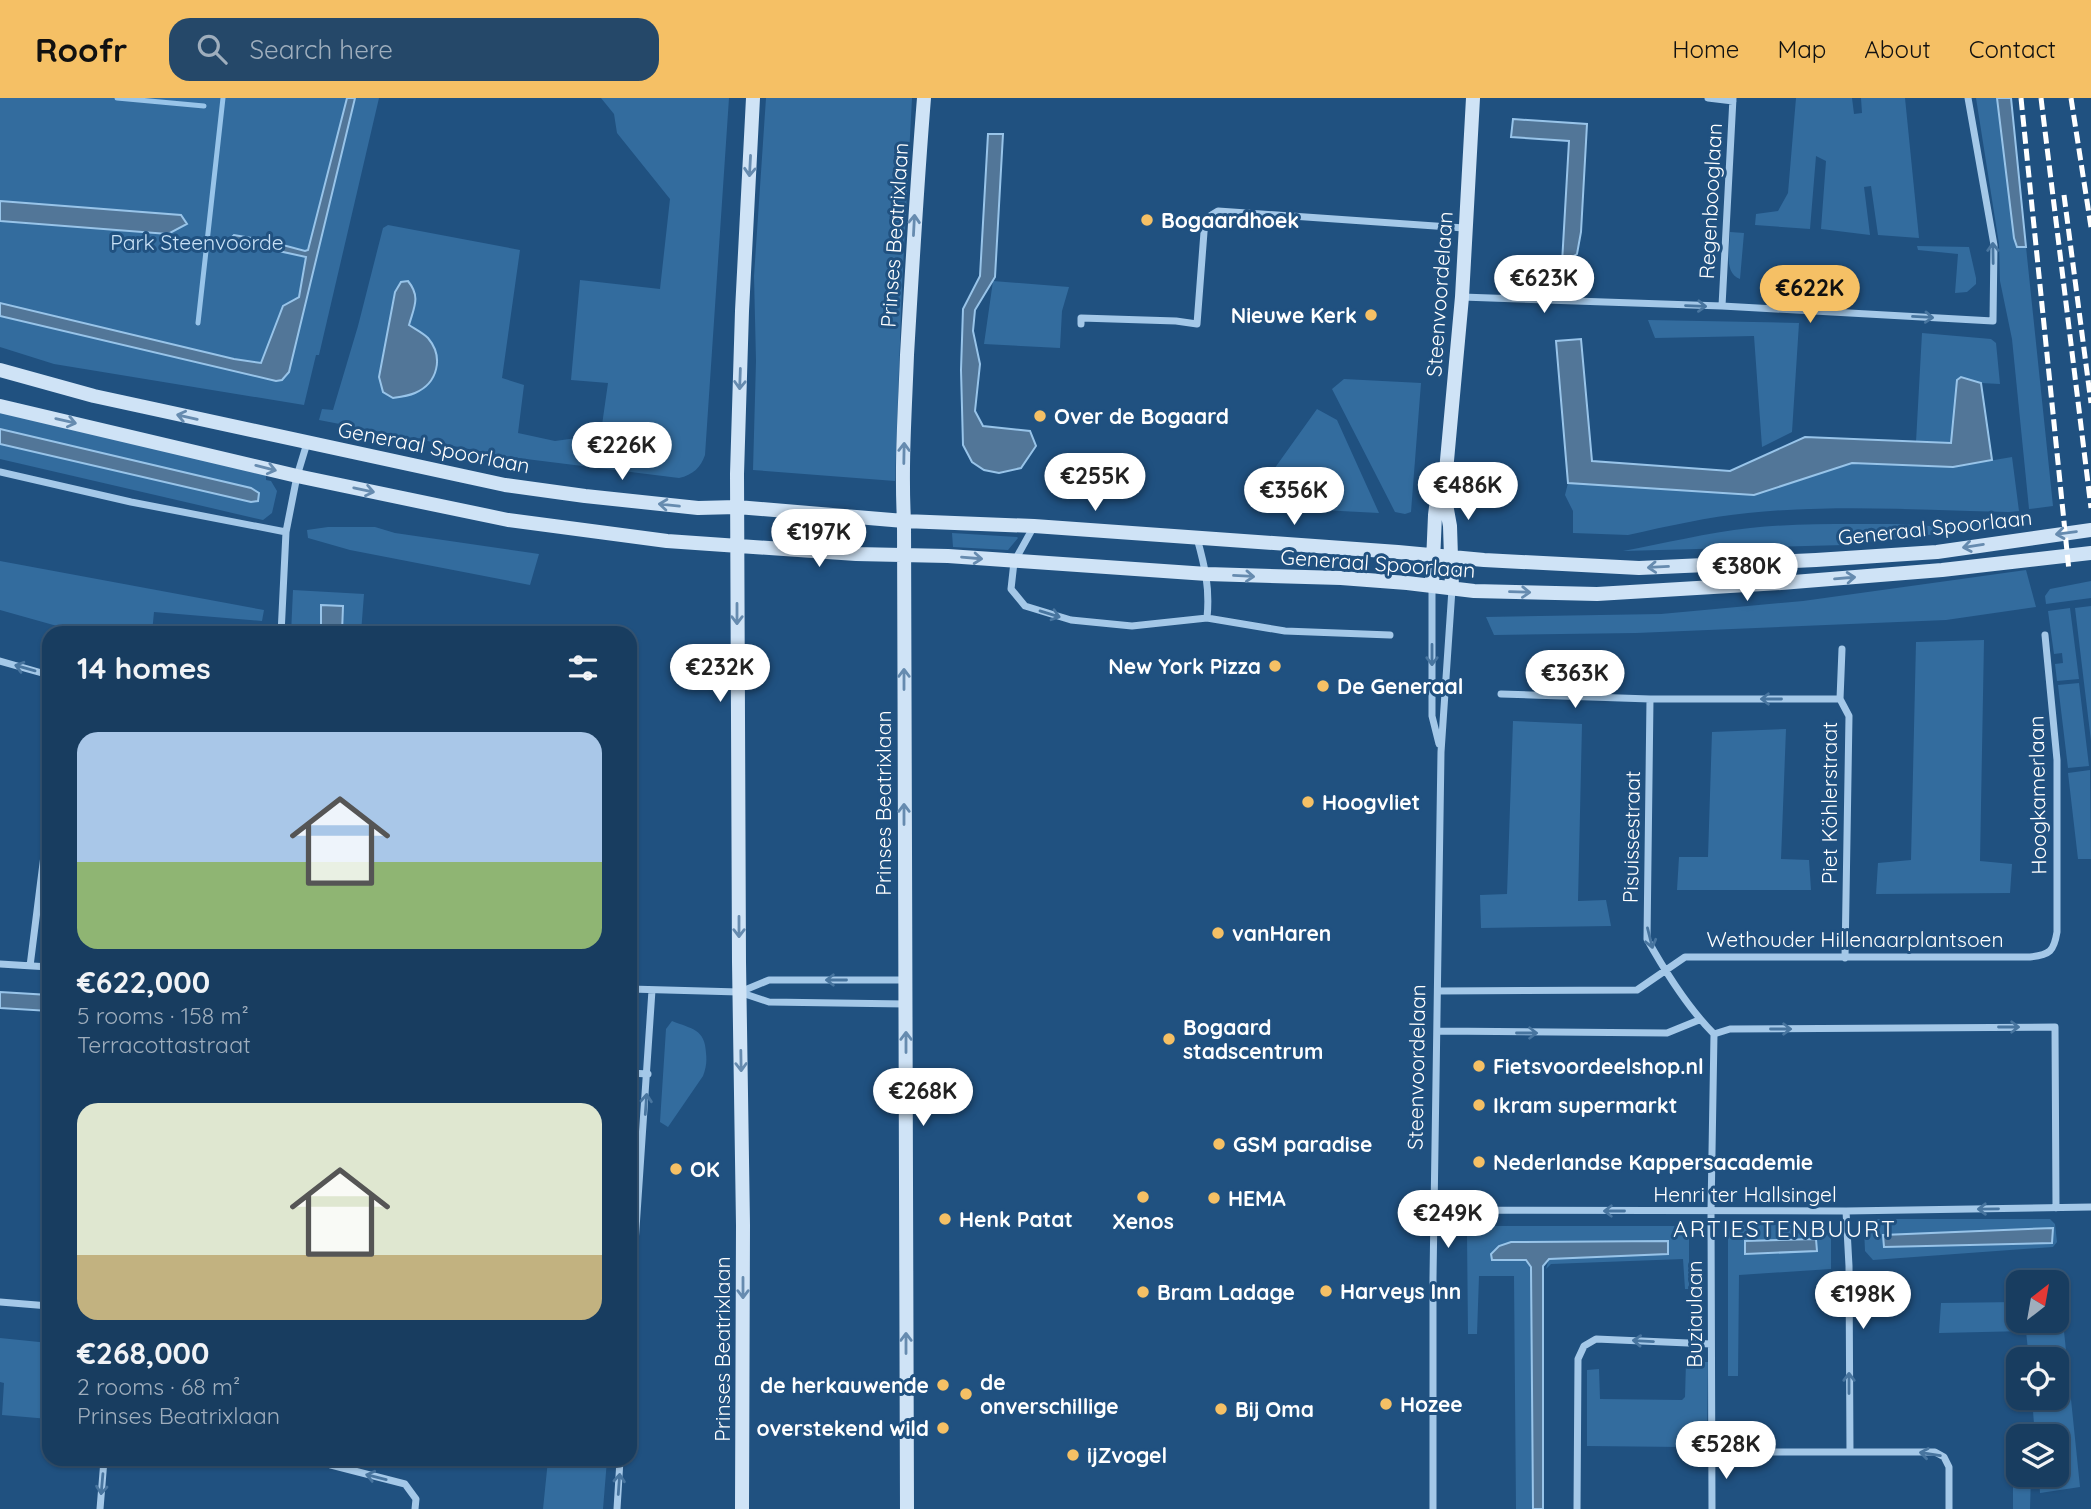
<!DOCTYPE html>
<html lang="en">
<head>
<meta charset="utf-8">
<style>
	body { margin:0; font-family:Quicksand,sans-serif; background:#254869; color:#f1f3f6; height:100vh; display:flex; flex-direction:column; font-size:26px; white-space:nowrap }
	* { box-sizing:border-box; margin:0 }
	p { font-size:23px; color:#9faebd }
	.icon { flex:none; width:38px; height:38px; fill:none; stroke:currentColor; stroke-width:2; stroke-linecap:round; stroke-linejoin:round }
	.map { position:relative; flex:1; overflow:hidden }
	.panel { position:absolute; left:42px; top:528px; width:595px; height:840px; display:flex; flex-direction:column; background:#183d60; border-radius:21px; box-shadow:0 2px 5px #0004,0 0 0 2px #365675 }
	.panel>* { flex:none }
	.needle { width:46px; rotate:31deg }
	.tools { position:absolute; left:2006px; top:1172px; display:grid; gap:14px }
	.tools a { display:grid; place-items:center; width:63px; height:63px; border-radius:14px; background:#183d60; box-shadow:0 2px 5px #0004,0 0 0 2px #365675; font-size:35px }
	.price { position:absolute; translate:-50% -60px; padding:0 16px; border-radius:24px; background:#fff; color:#222; font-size:23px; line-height:46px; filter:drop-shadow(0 2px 4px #0008) }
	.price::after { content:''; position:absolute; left:50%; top:42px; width:21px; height:16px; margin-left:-10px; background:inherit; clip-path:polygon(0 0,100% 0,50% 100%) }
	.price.on { background:#f5c065; color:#111 }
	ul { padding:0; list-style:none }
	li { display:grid; align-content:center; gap:14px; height:371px; padding:0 35px }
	li span { display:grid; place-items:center; height:217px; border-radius:21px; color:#555 }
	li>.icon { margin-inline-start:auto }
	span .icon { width:126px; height:126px; fill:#fffc; stroke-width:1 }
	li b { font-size:30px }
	h2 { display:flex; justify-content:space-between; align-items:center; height:84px; padding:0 35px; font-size:30px }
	header { display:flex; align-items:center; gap:42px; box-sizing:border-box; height:98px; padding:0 35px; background:#f5c065; color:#111 }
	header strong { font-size:33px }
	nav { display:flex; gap:38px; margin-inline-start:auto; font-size:24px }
	.search { width:490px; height:63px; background:#254869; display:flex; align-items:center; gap:18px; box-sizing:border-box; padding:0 24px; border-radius:21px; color:#9faebd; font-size:26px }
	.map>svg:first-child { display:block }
</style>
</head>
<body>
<header>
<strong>Roofr</strong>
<div class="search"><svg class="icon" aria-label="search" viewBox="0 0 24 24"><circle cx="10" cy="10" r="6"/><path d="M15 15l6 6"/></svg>Search here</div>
<nav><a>Home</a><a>Map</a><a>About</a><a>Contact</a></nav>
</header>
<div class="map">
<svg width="2091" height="1411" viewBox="0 0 2091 1411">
	<rect width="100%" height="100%" fill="#205180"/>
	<path fill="#336c9e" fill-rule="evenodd" d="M0,0H379L319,257H316L304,307L54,266L0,249Z
		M601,0H729L705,357C701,369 693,377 679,380L510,359L319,322L322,311L333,312L358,228L383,130L388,127L520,152L502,280L524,287L518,335L555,343L584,339L602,327L608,285L571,282L580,182L660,191L670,101L617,35L614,16ZM395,194L416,200L409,228L379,279Z
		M766,0H912L902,189L895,383L753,372L756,263L754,178Z
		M1796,0H1852L1854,16L1862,15L1861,0H1905L1919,140L1878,137L1871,88L1864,89L1870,137L1821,131L1826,63L1816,58L1810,131L1755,127L1756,116L1778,113L1788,95Z
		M1976,0H1997L2014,140L2017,149H2026L2053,408L2029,411L2012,241L2000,183L1999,146Z
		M1730,134L1744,135L1740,181C1723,175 1730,149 1730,134Z
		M1917,148L1969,149L1976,180V186L1967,194L1955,195L1958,156L1918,152Z
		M993,183L1069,189L1062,213L1060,250L984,246Z
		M1648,222L1799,225L1792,334L1762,349L1754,238L1655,240Z
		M1922,235L1991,241L1996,245L2000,286L1981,285L1961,279L1951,345L1916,344Z
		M1344,281L1421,285L1411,414L1405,416L1395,414L1332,291Z
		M1317,311L1337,322L1379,415L1283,410L1254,405L1267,381Z
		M0,314L266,377V382L271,383L277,393L272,415L263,422L0,361Z
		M2012,359L2019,413L2009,414C1922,412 1835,406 1748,415C1708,419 1668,428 1628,437L1573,435V413L1565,397L1568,385L1754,397L1852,365L1953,369Z
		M1896,426L1979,431L1844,447L1623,453C1665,445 1707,435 1750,430C1798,425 1847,426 1896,426Z
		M328,429H375L395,435L539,456L530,487L350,452L308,440L307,432Z
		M952,435L1017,439L1018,440L1008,452L953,449Z
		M0,463L264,512L262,523L154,514L152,535H82L0,512Z
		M2026,472L2036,509L1946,522L1636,535L1494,537L1486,519L1661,516L1803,503Z
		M2091,483V500L2046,506L2045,498L2050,491Z
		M293,492L364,496L361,535L291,536Z
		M2091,508V643L2075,510Z
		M2070,510L2079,581L2057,583L2055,566L2063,565L2062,555L2054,556L2048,513Z
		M1984,542L1980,763L2012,766L2010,795L1876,796L1878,765L1911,762L1916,544Z
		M2079,585L2089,668L2068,670L2058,587Z
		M1513,623L1582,626L1578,803L1606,802L1611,828L1481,830L1480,797L1507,796Z
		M1786,631L1781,761L1809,762L1811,792H1677L1679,759H1708L1712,634Z
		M2090,672L2091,761H2078L2068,675Z
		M672,923C692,931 705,931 706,955C707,964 706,970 703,978L668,1029L660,1024L666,931Z
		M1874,1121H2050L2055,1126L2057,1144L2053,1149L1873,1162L1865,1153L1864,1130ZM2052,1130L2051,1145L1885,1149L1883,1138Z
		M1739,1126L1826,1128L1831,1134V1171L1739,1177L1738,1278H1728V1134ZM1815,1141L1817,1152L1745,1155V1143Z
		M1479,1128H1684L1689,1135V1191H1685L1683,1161L1551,1166L1546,1171L1549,1161L1668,1156V1143L1493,1162H1526L1531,1169L1533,1411H1516L1514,1178H1479L1477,1236H1468L1467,1136Z
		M2018,1204V1223H2056V1204H2061L2080,1389L2040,1395L2039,1377H2056V1339H2035L2032,1300H2056V1262H2029L2026,1233L1939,1235L1941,1205Z
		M0,1240L49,1245V1321L2,1317L4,1285L0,1284Z
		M1686,1264H1708L1707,1336L1691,1337L1685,1349L1587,1348V1272L1599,1271L1600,1301L1682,1302L1685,1299Z
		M548,1362H607L603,1411H543Z
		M2018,1372V1377H2031L2030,1411H2013V1373Z"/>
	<path fill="#527698" stroke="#98c4e9" stroke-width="2" d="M347,0H355L289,274L282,282L276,283L0,218V205L234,261L261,265L283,208L299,199L306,159L233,143L232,139L234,137L264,142L305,153L308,152Z
		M1997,0H2011L2026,149H2017L2014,140Z
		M1513,21L1587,26L1581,134L1577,156L1562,165L1569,43L1511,39Z
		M988,36H1003L995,179L975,212L973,233L980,266L975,313L983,328L1030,333L1036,348L1021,370L999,375L984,372L972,364L963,347L961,272L963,211L980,178Z
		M0,103L181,117L187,126L168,136L0,123Z
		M408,183C421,199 414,209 409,227C415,231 423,235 428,240C444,259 438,285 415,295C408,298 400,299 393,300L383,294L379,279L395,194L401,184Z
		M1581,241L1592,363L1730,373L1805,339L1951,345L1957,282L1961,279L1981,285L1992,362L1953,369L1852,365L1754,397L1568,385L1556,243Z
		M0,331L251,390L259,395L258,403L251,404L0,346Z
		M321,507L343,508L342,535H321Z
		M0,894L49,897V913L0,910Z
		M2053,1130L2052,1145L1884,1149L1883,1137Z
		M1816,1141L1817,1153L1745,1156V1143Z
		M1668,1143V1156L1549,1161L1543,1168V1411H1533L1531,1169L1526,1162H1492L1491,1156L1499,1148L1511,1144Z"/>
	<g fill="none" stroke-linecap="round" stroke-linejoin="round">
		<path stroke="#98c4e9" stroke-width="5" d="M117,0L204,8
			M198,225L223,0"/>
		<path stroke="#a4c8e8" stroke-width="7" d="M1708,0L1733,3
			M1462,199L1722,208L1993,223L1994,147L1968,0
			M1722,208L1733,0
			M1081,226V220L1176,223L1197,226L1205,121L1218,113L1464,130
			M0,374L131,404L286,434
			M1034,428L1014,464L1011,491L1025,508L1071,522L1132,528L1207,520C1210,490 1205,469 1197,440
			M1432,488V618L1439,646
			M1207,520L1285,533L1390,537
			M281,536L286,434L297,378L307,345
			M1842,551L1840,601L1849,618L1845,860
			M0,563L49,577
			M1501,596L1650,601H1840
			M1650,601L1647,841C1666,875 1687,909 1714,936
			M0,866L49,869
			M30,868L49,718
			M630,891L739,894L769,904L905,906
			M1438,893L1637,892L1685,859H2030C2050,857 2054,853 2057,834V662L2045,537
			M740,894L769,882H905
			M1438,933L1667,935L1699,922
			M1714,936L1730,931L2055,929L2056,1110
			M630,975L648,976
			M1435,1112L1846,1113L2091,1109
			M1846,1113L1849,1168L1850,1354
			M0,1204L49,1208
			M630,1220L652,892
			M1712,1354H1935L1944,1359L1949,1369V1411
			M321,1362L331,1367L405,1386L416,1401L415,1411
			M100,1411L104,1362
			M617,1411L620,1362
			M1433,1411V1180L1441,654L1452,491
			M1577,1411L1578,1261L1584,1248L1596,1241L1711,1246
			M1712,1411L1711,1113L1714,936"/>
		<path stroke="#cfe3f6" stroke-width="14" d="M0,272L94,298L505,387L585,398L698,410L737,409L904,423L1034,428L1398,454L1484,462L1639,470L1816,462L1937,454L2091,432
			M0,308L297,378L508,422L667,443L710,446L856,456L948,458L1207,476L1341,480L1407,485L1474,493L1597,496L1781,485L1942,472L2091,455
			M1432,488L1435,417L1436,409L1444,395
			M1452,490L1450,428L1444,395L1462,199L1473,0
			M742,1411L743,1127L739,864L737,376L742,213L753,0
			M907,1411L904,423C901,368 905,312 907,257C912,171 917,86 924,0"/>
		<path stroke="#fff" stroke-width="5" stroke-dasharray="12 5" stroke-linecap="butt" d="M2021,0L2069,473
			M2041,0L2091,410
			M2071,0L2091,129
			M2064,97L2091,305"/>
	</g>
	<defs><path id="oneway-shaft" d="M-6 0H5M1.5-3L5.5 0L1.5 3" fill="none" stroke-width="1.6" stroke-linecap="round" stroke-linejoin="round" transform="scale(1.75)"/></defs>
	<g stroke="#668baf">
		<use href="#oneway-shaft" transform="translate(750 68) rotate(93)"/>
		<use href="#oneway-shaft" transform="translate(914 127) rotate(-87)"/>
		<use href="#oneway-shaft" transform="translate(740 281) rotate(92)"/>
		<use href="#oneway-shaft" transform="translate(187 319) rotate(-167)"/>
		<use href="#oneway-shaft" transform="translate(66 323) rotate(13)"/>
		<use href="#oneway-shaft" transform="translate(904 355) rotate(-89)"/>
		<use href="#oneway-shaft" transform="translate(266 370) rotate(14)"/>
		<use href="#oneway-shaft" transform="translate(364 392) rotate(12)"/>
		<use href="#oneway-shaft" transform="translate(669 407) rotate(-174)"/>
		<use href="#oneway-shaft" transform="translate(2066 435) rotate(173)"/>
		<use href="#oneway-shaft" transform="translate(1973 448) rotate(171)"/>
		<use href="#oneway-shaft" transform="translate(972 460) rotate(5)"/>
		<use href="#oneway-shaft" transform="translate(1658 469) rotate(177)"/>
		<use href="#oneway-shaft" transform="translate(1244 478) rotate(3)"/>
		<use href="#oneway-shaft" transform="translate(1845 480) rotate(-5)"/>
		<use href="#oneway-shaft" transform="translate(1520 494) rotate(2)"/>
		<use href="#oneway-shaft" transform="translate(737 516) rotate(90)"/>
		<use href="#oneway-shaft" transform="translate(904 581) rotate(-90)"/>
		<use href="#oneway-shaft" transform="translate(904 716) rotate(-90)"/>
		<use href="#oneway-shaft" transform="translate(739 829) rotate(90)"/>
		<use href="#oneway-shaft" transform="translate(906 944) rotate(-90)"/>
		<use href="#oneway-shaft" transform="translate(741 963) rotate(89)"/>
		<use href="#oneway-shaft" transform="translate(743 1190) rotate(90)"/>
		<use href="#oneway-shaft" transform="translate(906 1245) rotate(-90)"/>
	</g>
	<g stroke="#48759f">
		<use href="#oneway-shaft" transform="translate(1993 155) rotate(-91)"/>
		<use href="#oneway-shaft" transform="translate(1696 208) rotate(2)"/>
		<use href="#oneway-shaft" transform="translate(1923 219) rotate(3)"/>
		<use href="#oneway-shaft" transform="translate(1050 516) rotate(17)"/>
		<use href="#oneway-shaft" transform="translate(1432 557) rotate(90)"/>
		<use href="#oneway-shaft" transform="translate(25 570) rotate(-164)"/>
		<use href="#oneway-shaft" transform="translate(1771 601) rotate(180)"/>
		<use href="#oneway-shaft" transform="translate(1650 840) rotate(76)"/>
		<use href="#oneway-shaft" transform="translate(836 882) rotate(180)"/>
		<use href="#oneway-shaft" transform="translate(2009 929)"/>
		<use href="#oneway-shaft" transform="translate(1781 931)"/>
		<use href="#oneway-shaft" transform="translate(1527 935)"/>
		<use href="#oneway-shaft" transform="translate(646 1006) rotate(-86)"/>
		<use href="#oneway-shaft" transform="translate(1988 1111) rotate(179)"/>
		<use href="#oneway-shaft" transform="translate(1614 1113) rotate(-180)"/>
		<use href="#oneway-shaft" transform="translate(1643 1243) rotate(-177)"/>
		<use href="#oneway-shaft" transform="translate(1849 1285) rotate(-90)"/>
		<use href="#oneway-shaft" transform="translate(1930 1356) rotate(-171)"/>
		<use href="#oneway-shaft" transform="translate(376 1379) rotate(-166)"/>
		<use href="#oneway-shaft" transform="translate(102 1386) rotate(95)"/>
		<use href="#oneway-shaft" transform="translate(619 1386) rotate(-86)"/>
	</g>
	<g fill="#f5c065" stroke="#205180" stroke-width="2.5">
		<circle cx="1147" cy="122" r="7"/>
		<circle cx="1371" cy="217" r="7"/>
		<circle cx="1040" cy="318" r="7"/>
		<circle cx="1275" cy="568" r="7"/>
		<circle cx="1323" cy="588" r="7"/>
		<circle cx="1308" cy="704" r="7"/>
		<circle cx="1218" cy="835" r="7"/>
		<circle cx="1169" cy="941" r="7"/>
		<circle cx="1479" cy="968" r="7"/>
		<circle cx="1479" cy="1007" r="7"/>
		<circle cx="1219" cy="1046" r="7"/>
		<circle cx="1479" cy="1064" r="7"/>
		<circle cx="676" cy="1071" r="7"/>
		<circle cx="1143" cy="1099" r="7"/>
		<circle cx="1214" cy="1100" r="7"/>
		<circle cx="945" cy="1121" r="7"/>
		<circle cx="1326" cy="1193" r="7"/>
		<circle cx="1143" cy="1194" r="7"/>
		<circle cx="943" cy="1287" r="7"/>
		<circle cx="966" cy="1296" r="7"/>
		<circle cx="1386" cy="1306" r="7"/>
		<circle cx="1221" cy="1311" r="7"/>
		<circle cx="943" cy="1330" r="7"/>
		<circle cx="1073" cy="1357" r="7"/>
	</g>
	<g text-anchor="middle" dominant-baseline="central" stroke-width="6" stroke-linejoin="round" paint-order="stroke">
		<g font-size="21" fill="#fff" stroke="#205180">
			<text transform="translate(1710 103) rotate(-87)">Regenbooglaan</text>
			<text transform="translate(894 137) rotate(-86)">Prinses Beatrixlaan</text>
			<text transform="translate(1439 196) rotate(-86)">Steenvoordelaan</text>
			<text transform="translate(434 349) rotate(11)">Generaal Spoorlaan</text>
			<text transform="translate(1935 429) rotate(-6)">Generaal Spoorlaan</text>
			<text transform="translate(1378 465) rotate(4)">Generaal Spoorlaan</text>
			<text transform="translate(2037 697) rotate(-91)">Hoogkamerlaan</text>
			<text transform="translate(883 705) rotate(-90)">Prinses Beatrixlaan</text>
			<text transform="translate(1829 705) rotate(-90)">Piet Köhlerstraat</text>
			<text transform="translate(1631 739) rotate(-89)">Pisuissestraat</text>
			<text x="1855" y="841">Wethouder Hillenaarplantsoen</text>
			<text transform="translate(1416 969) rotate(-89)">Steenvoordelaan</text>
			<text x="1745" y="1096">Henri ter Hallsingel</text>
			<text transform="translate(1694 1216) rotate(-90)">Buziaulaan</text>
			<text transform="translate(722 1251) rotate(-90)">Prinses Beatrixlaan</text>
		</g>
		<g font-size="21" font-weight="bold" fill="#fff" stroke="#205180" text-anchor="start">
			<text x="1161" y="122">Bogaardhoek</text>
			<text x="1357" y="217" text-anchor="end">Nieuwe Kerk</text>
			<text x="1054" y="318">Over de Bogaard</text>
			<text x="1261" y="568" text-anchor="end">New York Pizza</text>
			<text x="1337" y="588">De Generaal</text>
			<text x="1322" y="704">Hoogvliet</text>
			<text x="1232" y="835">vanHaren</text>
			<text x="1183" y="929">Bogaard<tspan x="1183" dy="24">stadscentrum</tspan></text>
			<text x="1493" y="968">Fietsvoordeelshop.nl</text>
			<text x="1493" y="1007">Ikram supermarkt</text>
			<text x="1233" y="1046">GSM paradise</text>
			<text x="1493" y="1064">Nederlandse Kappersacademie</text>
			<text x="690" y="1071">OK</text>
			<text x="1228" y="1100">HEMA</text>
			<text x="959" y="1121">Henk Patat</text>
			<text x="1143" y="1123" text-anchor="middle">Xenos</text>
			<text x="1340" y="1193">Harveys Inn</text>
			<text x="1157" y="1194">Bram Ladage</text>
			<text x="980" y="1284">de<tspan x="980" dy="24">onverschillige</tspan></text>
			<text x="929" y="1287" text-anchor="end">de herkauwende</text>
			<text x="1400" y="1306">Hozee</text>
			<text x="1235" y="1311">Bij Oma</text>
			<text x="929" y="1330" text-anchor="end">overstekend wild</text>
			<text x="1087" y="1357">ijZvogel</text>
		</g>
		<g font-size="21" fill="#c8e1f6" stroke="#205180">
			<text x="197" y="144">Park Steenvoorde</text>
		</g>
		<g font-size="23" letter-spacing="2" fill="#fff" stroke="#205180">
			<text x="1785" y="1130">ARTIESTENBUURT</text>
		</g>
	</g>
</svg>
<div class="tools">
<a><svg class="needle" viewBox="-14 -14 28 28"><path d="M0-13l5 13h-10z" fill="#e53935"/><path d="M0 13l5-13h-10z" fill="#9faebd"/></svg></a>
<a><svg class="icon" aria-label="locate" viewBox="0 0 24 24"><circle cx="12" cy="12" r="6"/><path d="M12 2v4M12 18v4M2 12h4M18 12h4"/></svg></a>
<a><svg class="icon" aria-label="layers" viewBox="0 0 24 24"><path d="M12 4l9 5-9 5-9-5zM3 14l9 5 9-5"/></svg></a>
</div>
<b class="price" style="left:1544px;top:217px">€623K</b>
<b class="price on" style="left:1810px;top:227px">€622K</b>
<b class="price" style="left:622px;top:384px">€226K</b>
<b class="price" style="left:1095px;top:415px">€255K</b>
<b class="price" style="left:1468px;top:424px">€486K</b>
<b class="price" style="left:1294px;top:429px">€356K</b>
<b class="price" style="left:819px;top:471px">€197K</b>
<b class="price" style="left:1747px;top:505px">€380K</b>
<b class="price" style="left:720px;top:606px">€232K</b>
<b class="price" style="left:1575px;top:612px">€363K</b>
<b class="price" style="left:923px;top:1030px">€268K</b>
<b class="price" style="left:1448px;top:1152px">€249K</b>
<b class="price" style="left:1863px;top:1233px">€198K</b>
<b class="price" style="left:1726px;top:1383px">€528K</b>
<section class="panel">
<h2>14 homes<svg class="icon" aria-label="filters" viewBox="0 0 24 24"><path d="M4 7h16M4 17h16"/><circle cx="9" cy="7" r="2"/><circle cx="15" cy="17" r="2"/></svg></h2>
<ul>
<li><span style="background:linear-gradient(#a9c7e8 60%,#8fb573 0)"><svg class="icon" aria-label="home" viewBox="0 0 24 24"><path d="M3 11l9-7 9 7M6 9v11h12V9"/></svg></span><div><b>€622,000</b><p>5 rooms · 158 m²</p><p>Terracottastraat</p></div></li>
<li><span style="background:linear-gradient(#dfe7d0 70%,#c2b280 0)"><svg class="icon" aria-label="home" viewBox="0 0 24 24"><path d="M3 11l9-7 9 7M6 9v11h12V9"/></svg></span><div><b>€268,000</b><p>2 rooms · 68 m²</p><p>Prinses Beatrixlaan</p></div></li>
</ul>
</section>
</div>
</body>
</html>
